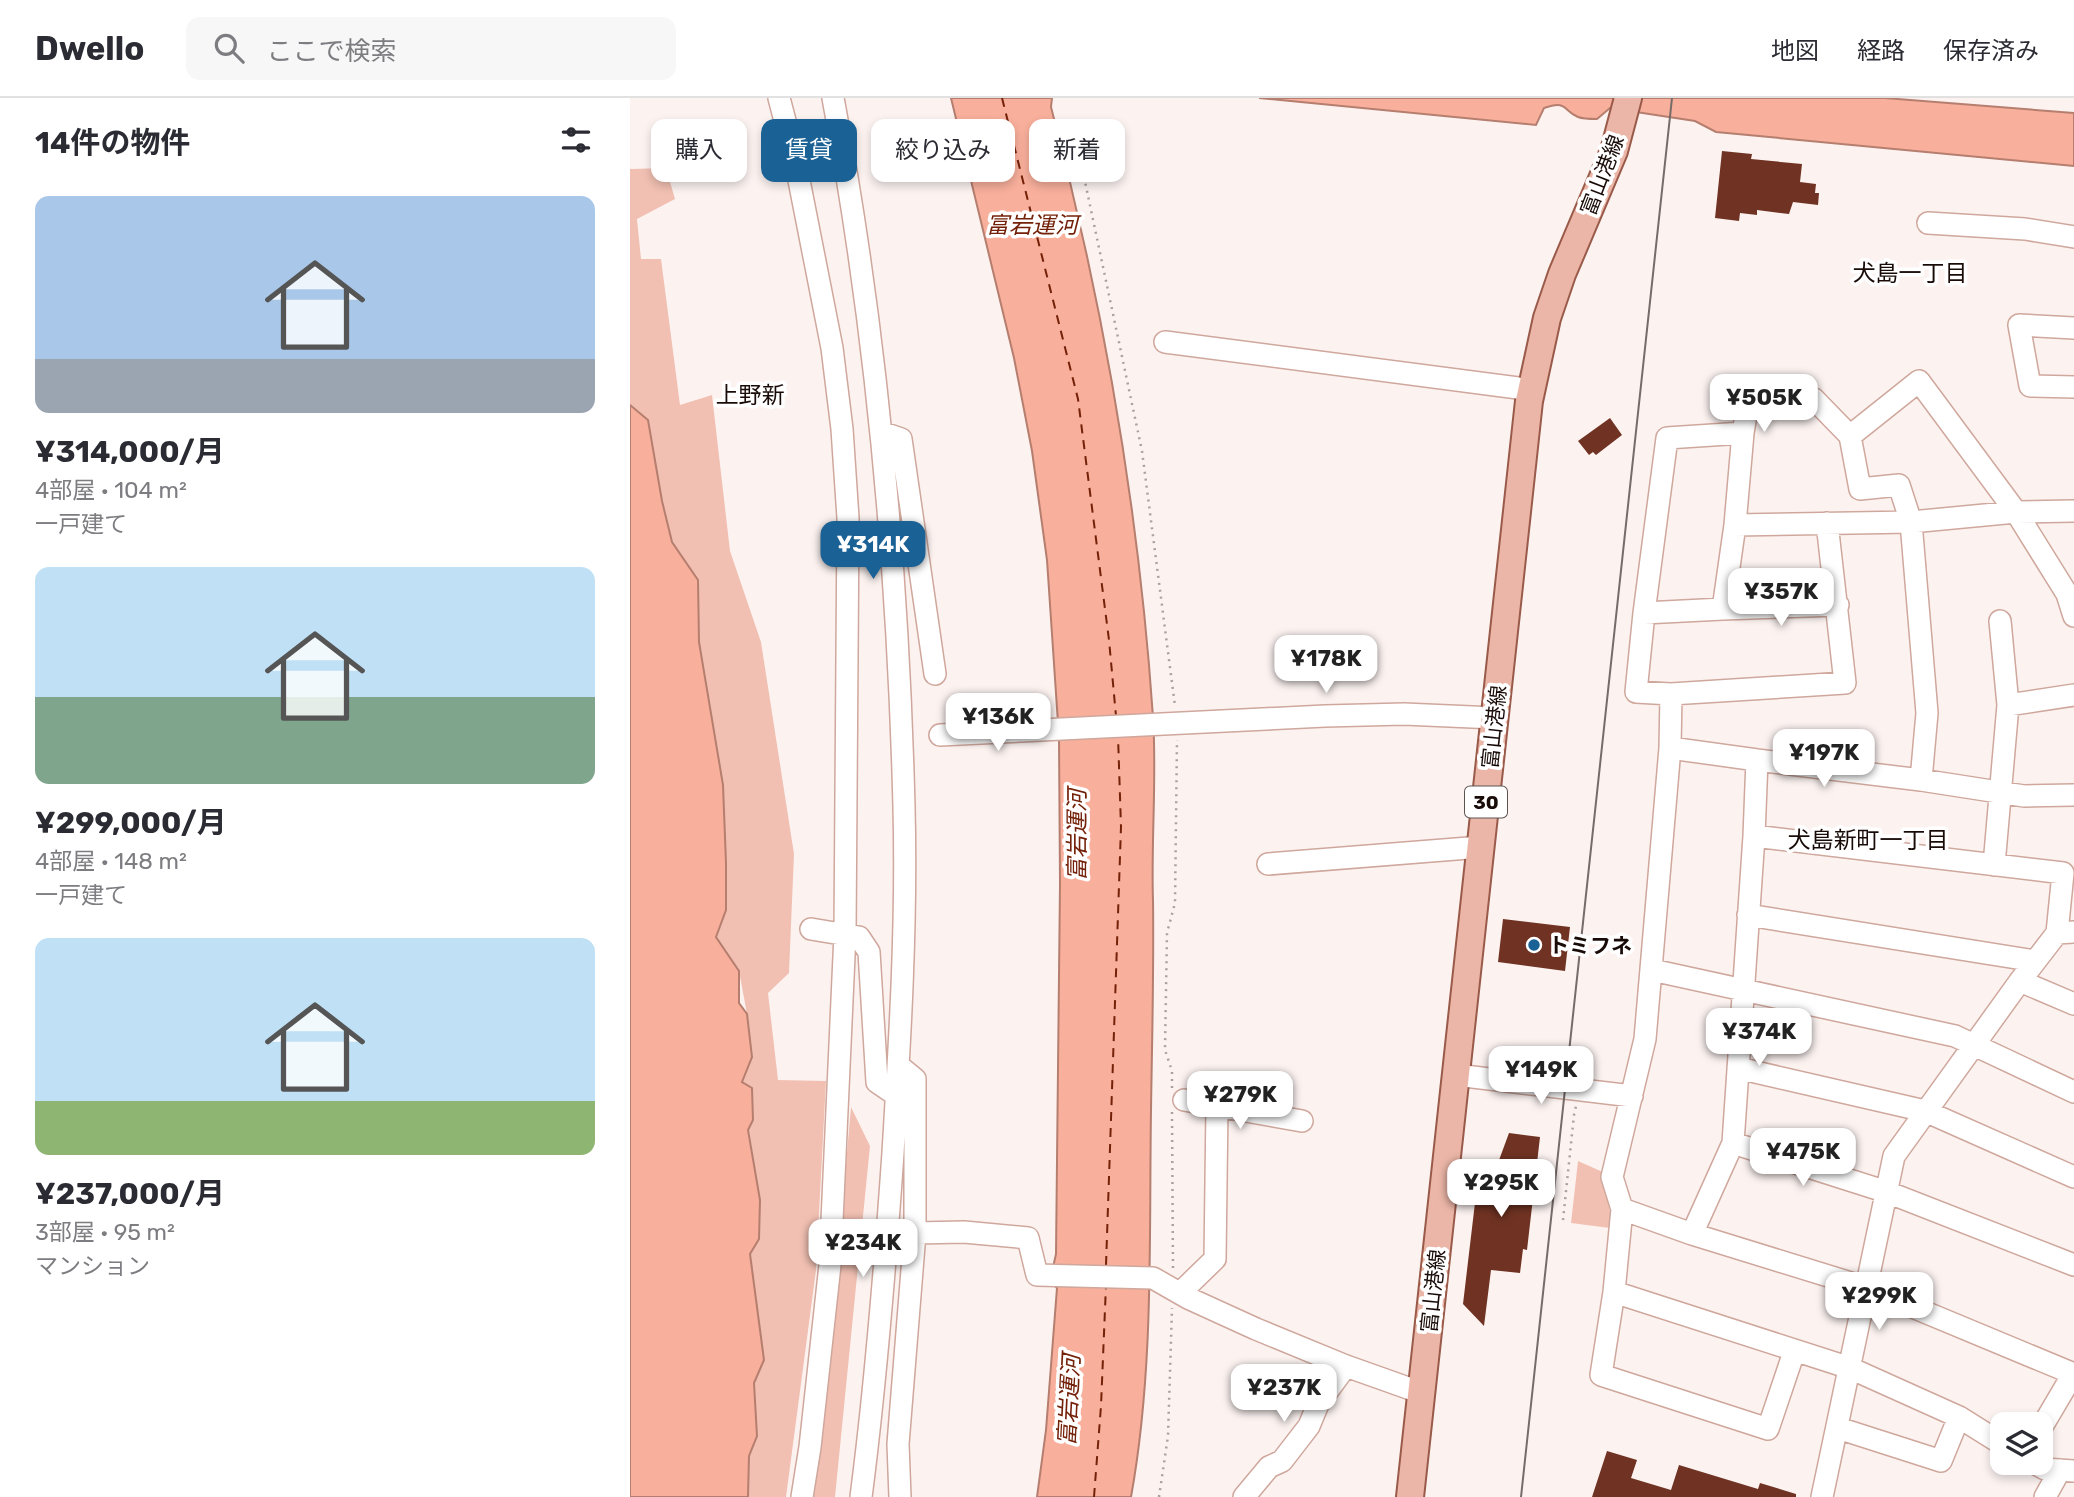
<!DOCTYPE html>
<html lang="ja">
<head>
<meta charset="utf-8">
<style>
	body { margin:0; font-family:Rubik,"Noto Sans JP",sans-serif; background:#f7f7f7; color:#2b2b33; height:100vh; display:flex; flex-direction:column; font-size:26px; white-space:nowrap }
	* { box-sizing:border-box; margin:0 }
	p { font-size:23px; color:#7c7c81 }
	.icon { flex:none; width:38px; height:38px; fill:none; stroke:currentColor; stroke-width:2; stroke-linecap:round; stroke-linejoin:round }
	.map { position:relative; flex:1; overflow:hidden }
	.sheet { display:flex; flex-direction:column; background:#fff; width:630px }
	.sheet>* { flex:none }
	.top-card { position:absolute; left:21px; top:21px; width:665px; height:63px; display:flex; gap:14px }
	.fabs { position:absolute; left:1360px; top:1314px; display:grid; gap:14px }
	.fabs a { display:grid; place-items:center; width:63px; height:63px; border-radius:14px; background:#fff; box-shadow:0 4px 10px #0003; font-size:35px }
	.price { position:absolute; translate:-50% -60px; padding:0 16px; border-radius:14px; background:#fff; color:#222; font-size:23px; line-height:46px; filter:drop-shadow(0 2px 4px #0008) }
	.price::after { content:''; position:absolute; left:50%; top:42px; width:21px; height:16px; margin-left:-10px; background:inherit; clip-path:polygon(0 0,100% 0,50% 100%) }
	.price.current { background:#1a6195; color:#fff }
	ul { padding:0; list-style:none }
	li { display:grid; align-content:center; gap:14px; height:371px; padding:0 35px }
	li span { display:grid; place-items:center; height:217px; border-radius:14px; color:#555 }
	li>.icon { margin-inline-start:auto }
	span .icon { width:126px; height:126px; fill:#fffc; stroke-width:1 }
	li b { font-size:30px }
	h2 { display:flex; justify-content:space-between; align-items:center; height:84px; padding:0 35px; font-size:30px }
	.chip { padding:0 24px; border-radius:14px; background:#fff; box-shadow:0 4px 10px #0003; font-size:24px; line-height:63px }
	.chip.current { background:#1a6195; color:#fff }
	header { display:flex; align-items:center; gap:42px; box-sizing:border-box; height:98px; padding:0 35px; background:#fff; border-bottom:2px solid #e1e1e2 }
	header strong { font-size:33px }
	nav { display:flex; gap:38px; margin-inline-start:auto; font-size:24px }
	.search { width:490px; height:63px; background:#f7f7f7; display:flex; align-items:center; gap:18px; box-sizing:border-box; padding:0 24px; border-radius:14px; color:#7c7c81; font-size:26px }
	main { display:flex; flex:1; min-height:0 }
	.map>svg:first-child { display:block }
</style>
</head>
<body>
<header>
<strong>Dwello</strong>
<div class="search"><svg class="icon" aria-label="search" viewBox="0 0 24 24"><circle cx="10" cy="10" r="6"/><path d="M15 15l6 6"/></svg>ここで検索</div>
<nav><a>地図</a><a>経路</a><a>保存済み</a></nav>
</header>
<main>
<section class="sheet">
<h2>14件の物件<svg class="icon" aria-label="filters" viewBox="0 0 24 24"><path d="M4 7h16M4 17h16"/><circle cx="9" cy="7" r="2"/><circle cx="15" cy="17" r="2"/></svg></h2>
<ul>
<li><span style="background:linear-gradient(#a9c7e8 75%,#9aa5b1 0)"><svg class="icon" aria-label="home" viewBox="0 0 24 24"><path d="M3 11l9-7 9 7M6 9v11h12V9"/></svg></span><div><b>¥314,000/月</b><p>4部屋 · 104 m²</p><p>一戸建て</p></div></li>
<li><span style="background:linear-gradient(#bfe0f5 60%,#7fa58c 0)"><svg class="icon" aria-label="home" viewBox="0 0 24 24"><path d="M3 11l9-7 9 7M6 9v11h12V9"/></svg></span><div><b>¥299,000/月</b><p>4部屋 · 148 m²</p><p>一戸建て</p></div></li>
<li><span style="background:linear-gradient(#bfe0f5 75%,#8fb573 0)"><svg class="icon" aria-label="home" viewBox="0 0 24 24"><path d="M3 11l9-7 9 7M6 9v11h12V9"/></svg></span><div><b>¥237,000/月</b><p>3部屋 · 95 m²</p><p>マンション</p></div></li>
</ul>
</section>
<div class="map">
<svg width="1444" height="1399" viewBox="0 0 1444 1399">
	<rect width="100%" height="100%" fill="#fcf3f1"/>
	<path fill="#f1c0b2" d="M36,70L45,101L7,121L11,161H31L50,307L82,297L100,453L131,544L164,756L159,875L138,895L148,982L196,983L186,1172L156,1399H118L119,1357L127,1338L124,1285L134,1262L120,1155L129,1141L130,1102L111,984L122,959L117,916L109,873L86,839L96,812V765L93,687L69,544L68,482L42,445L32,403L18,322L0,307V71Z
		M221,1009L240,1048L205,1399H179L210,1135Z
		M948,1063L975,1075C971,1094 984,1111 980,1130L941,1125Z"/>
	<path fill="#f8af9b" stroke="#b57e6f" stroke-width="2" d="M321,0H422L421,9C474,209 509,413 523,619C527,680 521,741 523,802C524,872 522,943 521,1013C519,1142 524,1272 501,1399H407L416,1332L427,1190L420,1183L426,1156L430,785L429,640L417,462L402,353L384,260Z
		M629,0H1255L1444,15V68L1086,34L1065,23L980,10L967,21C961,21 953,21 948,19C932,12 938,2 914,10L906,27Z
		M0,307L18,322L32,403L42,444L68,482L69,544L93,687L96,765V812L86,839L109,873V905L117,916L122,959L112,984L122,990L123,1022L118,1032L130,1102L129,1141L120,1156L134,1262L124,1285L127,1338L119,1358L118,1399H0Z"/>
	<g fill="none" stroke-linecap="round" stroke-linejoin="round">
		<path stroke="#742109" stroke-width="2" stroke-dasharray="9 7" stroke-linecap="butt" d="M372,0L448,301L479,542L486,618
			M476,1167L491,729L488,638
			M464,1399L471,1308L476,1187"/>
	</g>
	<path fill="#703323" d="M1092,53L1122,56L1121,61L1172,66L1170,84L1186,86L1185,95H1189L1188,107L1163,104L1159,116L1127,112V117L1110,115L1109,123L1085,120Z
		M980,320L992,337L966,357L963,354L959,357L948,343Z
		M873,821L940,829L935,873L868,864Z
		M879,1035L910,1039L897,1152L893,1151L890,1175L861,1172L854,1228L833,1206L849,1071L865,1073Z
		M977,1353L1007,1362L1001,1380L1041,1392L1049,1367L1128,1391L1130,1385L1166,1396V1399H962Z"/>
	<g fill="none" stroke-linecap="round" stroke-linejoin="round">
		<defs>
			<path id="minor" d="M149,0L164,57L202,250L212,331L218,420L215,836L200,1167L180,1349L172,1399
				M203,0C247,234 268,471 274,709C277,824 270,940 263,1055C255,1170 246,1284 231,1399
				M1298,125L1395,131L1444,139
				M1444,230L1389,227L1400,288L1444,289
				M535,244L888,290
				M251,334L271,341L305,576
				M1105,427L1113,335L1118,305L1184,301L1220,338
				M1093,511L1208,507
				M1014,515L1037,340L1113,335
				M1041,596L1215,585L1197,425
				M1378,607L1444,597
				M310,637L695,618L774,616L865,620
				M1040,650L1127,662
				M1291,682L1297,615L1281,424L1269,387L1230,391L1220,338L1289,283L1386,414L1437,496L1444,518
				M1124,738L1433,775L1427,835
				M638,766L851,749
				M1364,767L1378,607L1370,523
				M1118,817L1405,863
				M181,831L229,839L239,854L247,984L266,997
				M1022,872L1325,938L1444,994
				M1390,883L1444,906
				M268,967L285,981V1135L334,1134L398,1140L407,1177L523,1180L558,1200L626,1231L716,1268L792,1295
				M1108,970L1295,1013L1444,1079
				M826,977L1002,998
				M554,1002L672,1023
				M1103,1045L1257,1094L1444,1167
				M992,1111L982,1079L1015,941L1040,650L1041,596L1006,594L1014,515L1093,511L1105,427L1281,424L1386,414L1444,413
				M1062,1136L1103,1045L1124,738L1127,662L1291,682L1394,698L1444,697
				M984,1194L1220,1270L1329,1319L1372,1346
				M550,1195L585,1161L587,1008
				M1164,1254L1138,1331L971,1277L984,1194L992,1111L1062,1136L1237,1190L1444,1276
				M1208,1330L1311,1363L1329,1319
				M1410,1332L1443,1276
				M1404,1365L1415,1371L1444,1373
				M270,1399L268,1346L285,1135
				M614,1399L639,1369L652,1363L679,1328L688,1306L716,1268
				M1192,1399L1264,1058L1390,883L1427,835L1444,834
				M1415,1399L1430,1372"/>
			<path id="major" d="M780,1399L899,303L917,220L932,176L984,53L998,0"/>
		</defs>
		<use href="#minor" stroke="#cfa79c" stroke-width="24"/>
		<use href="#major" stroke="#995a4a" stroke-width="30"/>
		<path stroke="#aaa09e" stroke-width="2.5" stroke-dasharray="2 5" stroke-linecap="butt" d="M454,79L512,353L545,608
			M931,973L932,963
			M542,990V973L535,952L537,835L545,805L547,642
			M542,1014L543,1172
			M933,1122L944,1017L946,1008
			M529,1399L538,1338L542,1210"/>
		<use href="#minor" stroke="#fff" stroke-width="21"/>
		<use href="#major" stroke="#ebb6a7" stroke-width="26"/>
		<path stroke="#766b68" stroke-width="2" d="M891,1399L1042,0"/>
	</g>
	<circle fill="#1a6195" stroke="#fff" stroke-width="2.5" cx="904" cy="847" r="7"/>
	<g text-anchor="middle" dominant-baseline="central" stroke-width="7" stroke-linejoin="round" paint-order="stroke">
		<rect fill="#fff" stroke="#5d5452" stroke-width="2" x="835" y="688.5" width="42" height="31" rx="5"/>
		<g font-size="19" font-weight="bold" fill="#180b08">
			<text x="856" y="704">30</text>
		</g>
		<g font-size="21" fill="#180b08" stroke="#fff">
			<text transform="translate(972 77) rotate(-69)">富山港線</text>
			<text transform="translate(864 629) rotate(-84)">富山港線</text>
			<text transform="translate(803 1193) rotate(-84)">富山港線</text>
		</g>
		<g font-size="21" font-weight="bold" fill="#180b08" stroke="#fff" text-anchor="start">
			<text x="918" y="847">トミフネ</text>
		</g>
		<g font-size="23" font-style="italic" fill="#742109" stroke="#fff">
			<text x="402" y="127">富岩運河</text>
			<text transform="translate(447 737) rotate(-90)">富岩運河</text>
			<text transform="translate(439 1302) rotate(-87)">富岩運河</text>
		</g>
		<g font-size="23" fill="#180b08" stroke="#fff">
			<text x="1280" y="175">犬島一丁目</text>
			<text x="120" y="297">上野新</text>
			<text x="1238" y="742">犬島新町一丁目</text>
		</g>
	</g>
</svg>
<div class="fabs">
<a><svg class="icon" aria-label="layers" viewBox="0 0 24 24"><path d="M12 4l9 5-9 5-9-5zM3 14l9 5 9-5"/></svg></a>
</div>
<b class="price" style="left:1134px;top:336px">¥505K</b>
<b class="price current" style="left:243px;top:483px">¥314K</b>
<b class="price" style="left:1151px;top:530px">¥357K</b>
<b class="price" style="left:696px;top:597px">¥178K</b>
<b class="price" style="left:368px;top:655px">¥136K</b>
<b class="price" style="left:1194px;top:691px">¥197K</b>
<b class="price" style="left:1129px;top:970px">¥374K</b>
<b class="price" style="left:911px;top:1008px">¥149K</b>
<b class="price" style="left:610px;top:1033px">¥279K</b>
<b class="price" style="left:1173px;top:1090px">¥475K</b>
<b class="price" style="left:871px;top:1121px">¥295K</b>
<b class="price" style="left:233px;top:1181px">¥234K</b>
<b class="price" style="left:1249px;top:1234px">¥299K</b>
<b class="price" style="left:654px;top:1326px">¥237K</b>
<div class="top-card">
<a class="chip">購入</a>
<a class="chip current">賃貸</a>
<a class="chip">絞り込み</a>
<a class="chip">新着</a>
</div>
</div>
</main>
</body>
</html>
